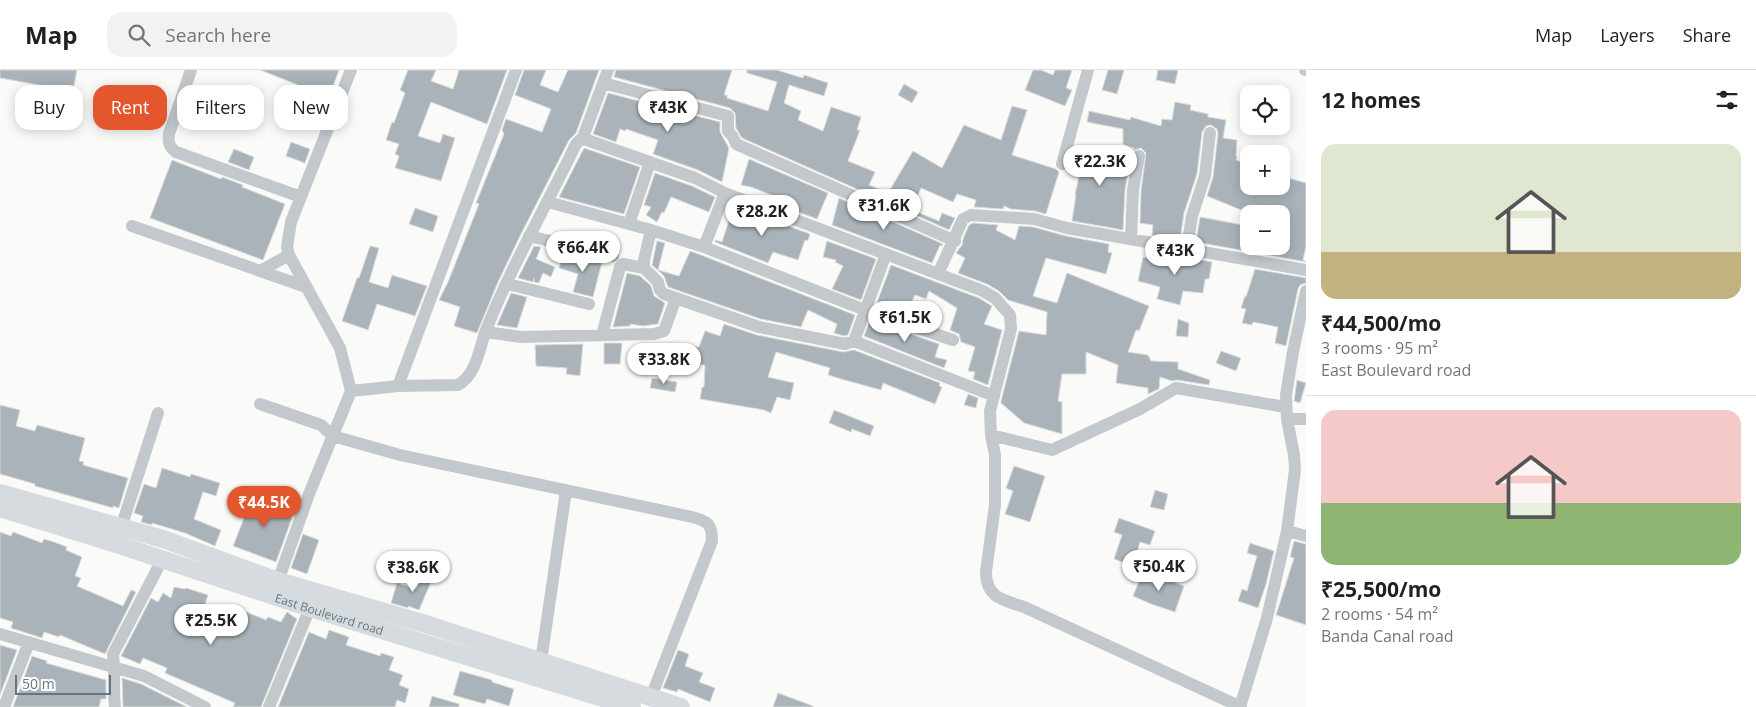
<!DOCTYPE html>
<html lang="en">
<head>
<meta charset="utf-8">
<style>
	body { margin:0; font-family:"Open Sans",sans-serif; background:#f2f2f2; color:#202124; height:100vh; display:flex; flex-direction:column; font-size:19px; white-space:nowrap }
	* { box-sizing:border-box; margin:0 }
	p { font-size:16px; color:#757577 }
	.icon { flex:none; width:28px; height:28px; fill:none; stroke:currentColor; stroke-width:2; stroke-linecap:round; stroke-linejoin:round }
	.map { position:relative; flex:1; overflow:hidden }
	.panel { display:flex; flex-direction:column; background:#fff; width:450px }
	.panel>* { flex:none }
	.hud { position:absolute; left:15px; top:15px; width:475px; height:45px; display:flex; gap:10px }
	.tools { position:absolute; left:1240px; top:15px; display:grid; gap:10px }
	.tools a { display:grid; place-items:center; width:50px; height:50px; border-radius:10px; background:#fff; box-shadow:0 2px 12px #0003; font-size:25px }
	.scale { position:absolute; left:15px; bottom:12px; width:96px; box-sizing:border-box; padding-left:5px; border:2px solid #657683; border-top:0; font-size:14px; line-height:18px; white-space:nowrap; color:#657683; -webkit-text-stroke:4px #fff; paint-order:stroke }
	.price { position:absolute; translate:-50% -42px; padding:0 11px; border-radius:18px; background:#fff; color:#222; font-size:16px; line-height:32px; filter:drop-shadow(0 1px 2px #0008) }
	.price::after { content:''; position:absolute; left:50%; top:30px; width:15px; height:11px; margin-left:-8px; background:inherit; clip-path:polygon(0 0,100% 0,50% 100%) }
	.price.current { background:#e4572e; color:#fff }
	ul { padding:0; list-style:none }
	li { display:grid; align-content:center; gap:10px; height:265px; padding:0 15px }
	li+li { border-top:1px solid #e0e0e0 }
	li span { display:grid; place-items:center; height:155px; border-radius:15px; color:#555 }
	li>.icon { margin-inline-start:auto }
	span .icon { width:90px; height:90px; fill:#fffc; stroke-width:1 }
	li b { font-size:21px }
	h2 { display:flex; justify-content:space-between; align-items:center; height:60px; padding:0 15px; font-size:21px }
	.pill { padding:0 18px; border-radius:15px; background:#fff; box-shadow:0 2px 12px #0003; font-size:18px; line-height:45px }
	.pill.current { background:#e4572e; color:#fff }
	header { display:flex; align-items:center; gap:30px; box-sizing:border-box; height:70px; padding:0 25px; background:#fff; border-bottom:1px solid #e0e0e0 }
	header strong { font-size:24px }
	nav { display:flex; gap:28px; margin-inline-start:auto; font-size:18px }
	.search { width:350px; height:45px; background:#f2f2f2; display:flex; align-items:center; gap:12px; box-sizing:border-box; padding:0 18px; border-radius:15px; color:#757577; font-size:19px }
	main { display:flex; flex:1; min-height:0 }
	.map>svg:first-child { display:block }
</style>
</head>
<body>
<header>
<strong>Map</strong>
<div class="search"><svg class="icon" aria-label="search" viewBox="0 0 24 24"><circle cx="10" cy="10" r="6"/><path d="M15 15l6 6"/></svg>Search here</div>
<nav><a>Map</a><a>Layers</a><a>Share</a></nav>
</header>
<main>
<div class="map">
<svg width="1306" height="637" viewBox="0 0 1306 637">
	<rect width="100%" height="100%" fill="#fafaf8"/>
	<path fill="#aab3b9" stroke="#dcdcda" d="M0,0H77L73,21L0,8Z
		M260,0H339L329,27Z
		M408,0H436L431,11L453,19L459,0H507L487,54L431,32L418,66L440,73L443,64L455,68L441,111L395,98L399,86L395,84L399,74L386,70L392,52L394,53L405,23L400,20Z
		M524,0H546L540,15L558,22L568,0H599L576,63L569,70L521,164L498,212L477,263L454,256L460,237L439,230L448,212L479,134L476,133L504,64L502,60L506,49L542,62L551,39L515,25Z
		M616,0H732L724,25H727V28L768,41L777,12L747,3V0H777L803,8L804,5L828,13L824,26L789,15L784,33L801,41L798,50L823,61L831,37L861,47L857,60H860L848,91L875,102L869,115L888,123L913,81L942,98L964,55L1001,70L1012,36L1027,40L1012,85L1056,99L1059,102L1046,144L1035,141L1011,139L1004,136L1003,139L974,137L976,130L957,124L953,132L921,118L912,140L939,151L942,143L955,148L949,160L742,68L736,58L735,43L730,38L614,7Z
		M1033,0H1041L1053,5L1055,0H1072L1066,18L1072,20L1065,36L1025,20Z
		M1108,0H1124L1117,24L1102,20Z
		M1158,0H1178L1175,14L1156,10Z
		M904,14L918,22L912,33L898,25Z
		M608,23L720,52V62L729,78L722,112L698,100L653,84L658,70L626,59L625,61L620,59L616,72L593,64Z
		M1175,32L1191,35L1190,40L1208,44V47L1226,50L1223,68L1237,70L1236,86L1237,87L1236,90L1249,94V116H1281V106L1306,113V176L1303,190L1306,192L1196,172L1200,147L1249,156V176H1281V166L1284,157L1281,156V144H1251L1207,126L1213,107L1218,64L1217,59L1211,55L1206,56L1202,62L1197,104L1184,143L1180,170L1152,165L1153,155L1140,153L1141,121L1146,83L1141,78L1134,80V78L1123,74V59L1087,52L1089,41L1130,50L1131,47L1161,56L1162,49L1172,50Z
		M291,72L310,79L305,93L286,86Z
		M1075,77L1131,85L1125,120L1123,160L1072,151L1076,125H1075L1080,101L1068,99Z
		M584,78L640,97L624,144L559,127Z
		M234,79L254,87L249,100L228,92Z
		M749,89L828,123L817,149L777,134L779,128L751,117L741,115Z
		M172,90L221,109L222,107L243,115L242,117L285,134L263,190L150,148Z
		M655,103L692,116L715,127L709,142L671,127L664,143L662,142L657,152L646,145L651,137L644,135Z
		M839,128L943,174L942,176L940,175L932,193L832,155Z
		M415,138L438,146L433,162L409,154Z
		M733,138L772,151V150L810,164L808,171L805,170L798,190L773,182L768,193L715,172V170L722,172Z
		M973,153L998,155L996,160L1015,170L1019,156L1033,157L1066,166L1109,174L1108,182L1112,183L1106,204L1046,188L1033,226L1057,233L1067,203L1149,236L1139,261L1136,260L1128,282L1148,285L1151,291L1178,292V299L1210,310L1209,315L1177,310L1172,311L1160,307L1159,319L1148,324V318L1116,313L1118,295L1086,282V304H1062L1058,331L1062,332V364L1024,353L1001,333V331L1019,261L1046,265L1047,242L1008,230L999,221L987,214L958,203L965,188L956,183L962,175L963,169L969,155Z
		M657,171L665,173L658,200L679,206L690,181L701,185L855,245L848,265L844,266L834,263L837,254L808,240L801,257L761,249L668,217L664,206L652,195Z
		M827,171L876,189L861,230L832,219L843,196L835,192L836,190L823,187Z
		M370,176L379,178L369,212L388,218L392,205L427,216L415,246L377,234L368,260L342,251L357,208H359Z
		M534,176L541,177L536,189L555,197L551,207L543,203L539,213L534,212V208L533,212L518,208Z
		M564,183L602,192L593,227L573,222L578,204L559,198Z
		M1161,183L1212,192L1209,209H1205L1203,223L1183,221L1180,235L1157,229L1160,217L1138,211L1143,187L1160,191Z
		M891,195L979,228L992,236L984,254L1002,260L988,315L973,309L975,302L968,301L975,277L961,272L959,264L950,260L957,238L929,221L926,229L915,225L906,245L876,235Z
		M1255,199L1306,208V213L1300,215L1298,219L1286,276L1275,273L1278,257L1253,252L1252,255L1242,253L1246,239L1241,238L1245,226L1246,227Z
		M627,203L640,206L651,216L654,226L665,233L658,254L643,256L630,254V256L613,257Z
		M511,223L527,227L517,258L497,255Z
		M1178,249L1189,253L1188,267L1176,266Z
		M870,250L939,274L935,287L947,290L944,298L864,266Z
		M724,254L757,265L843,282L854,280L940,313L939,316L942,317L935,334L883,313L881,320L841,309L828,305L830,298L776,282L768,307L794,313L790,330L777,327L771,343L764,340L700,329L702,317H704L705,295L660,292L662,275L699,277L705,261L720,266Z
		M604,273H622L620,294H604Z
		M583,274L580,306L566,304L567,298L536,296L535,275Z
		M1221,281L1241,288L1236,301L1216,293Z
		M652,308L677,312L675,322L650,318Z
		M1297,310L1306,313L1300,333L1294,331Z
		M968,324L978,328L976,338L964,335Z
		M0,335L20,340L16,356L35,361L37,355L85,368L79,391L84,392L83,395L128,408L119,438L113,436V438L35,416V414L0,404Z
		M834,340L874,356L870,366L852,359L851,362L829,353Z
		M1014,396L1045,406L1030,452L1005,444L1013,421L1006,418Z
		M162,398L190,407L191,404L220,413L216,426L203,422L194,449L221,460L215,476L185,463L152,453V455L141,452L143,446L134,443L144,414L156,418Z
		M1155,420L1168,424L1164,440L1150,437Z
		M254,423L293,439L290,447L292,448L276,492L233,476Z
		M1119,448L1155,461L1150,475L1140,472L1133,496L1114,489L1122,465L1114,462Z
		M0,462L11,466L13,462L42,473L44,469L54,472L67,477L66,480L82,487L75,506L81,508L77,516L123,536L131,520L136,522L105,584L60,565L59,567L44,562L42,568L11,558L13,552L0,548Z
		M303,464L319,470L307,504L291,498Z
		M1294,471L1306,474V555L1276,545L1294,488L1290,487Z
		M1250,473L1274,481L1266,514L1258,538L1238,531L1242,519L1247,521L1257,486L1247,483Z
		M424,501L434,505L419,540L408,536V538L391,533L397,513L416,519Z
		M1143,501L1184,516L1175,542L1151,534L1133,526Z
		M174,517L185,519L186,518L208,525L204,537L241,550L244,541L266,550L268,547L281,552L287,542L297,549L261,637H233L235,633L165,603L167,598L143,588L140,594L121,586L151,528L158,532L163,523L171,528Z
		M329,560L349,567L346,575L380,586L381,583L394,587L389,600L403,605L399,615L409,619L405,633L397,630L395,637H278L309,562L326,569Z
		M0,575L17,580L0,625Z
		M678,580L689,584L685,596L703,603L699,612L715,618L710,632L678,619L677,622L663,618Z
		M32,586L47,591L46,593L106,610V629H101L99,637H13Z
		M460,601L492,610V612L514,619L509,636L487,629L485,634L453,625Z
		M122,608L141,614L187,637H123Z
		M778,623L813,636V637H773Z
		M432,626L459,634V637H429Z"/>
	<g fill="none" stroke-linecap="round" stroke-linejoin="round">
		<path stroke="#c3c8cc" stroke-width="12" d="M191,0L169,64C168,72 169,77 176,82L301,127
			M351,0L291,152L287,177L289,185L340,278L351,321
			M1305,0H1306
			M603,13L728,46V61L733,67L736,74L955,171
			M582,70L608,0
			M1062,94L1088,0
			M548,132L651,160L704,177L865,240L953,270
			M629,154L650,92
			M132,156L306,217
			M651,160L644,190V198L658,212L660,220L664,224L759,257L845,274L854,271L994,326
			M529,166L613,186
			M1131,168L1133,120L1139,86
			M704,177L725,123
			M1187,178L1192,146L1205,106L1210,63
			M260,201L289,185
			M938,204L963,149L971,145L1034,149L1067,158L1306,200
			M508,214L589,234
			M486,262L521,267L654,264L664,261L676,228
			M602,265L620,197L623,194L644,198
			M854,271L886,184
			M398,316L516,0
			M260,334L321,355L333,366L400,385L692,447C708,451 712,454 712,471L651,627
			M1287,349H1306
			M991,365L1052,380L1140,339L1176,318L1285,337
			M121,458L158,343
			M1287,461L1306,466
			M278,511L309,424L351,321L398,316L458,315C476,305 479,280 485,263C510,198 546,137 576,74L580,70L584,69L695,108L725,123L983,221L995,228L1010,245L1011,259L990,341L991,365L995,385V435L986,502C986,528 1003,530 1024,537L1241,637
			M0,564L144,606L205,637
			M541,591L566,421
			M4,637L29,572
			M115,637C113,619 115,602 113,584L162,490
			M269,637L310,538
			M1240,637L1267,548L1287,461L1295,400L1294,385L1287,349L1286,325L1293,282L1306,221"/>
		<g stroke="#d6dbdf" stroke-width="18">
			<path d="M0,423L163,469L278,511L429,555L681,637"/>
			<path id="s1" d="M0,438L116,474L310,538L632,637"/>
		</g>
	</g>
	<g text-anchor="middle" dominant-baseline="central" stroke-width="5" stroke-linejoin="round" paint-order="stroke">
		<g font-size="12" fill="#657683" stroke="#fff">
			<text stroke="none"><textPath href="#s1" startOffset="346">East Boulevard road</textPath></text>
		</g>
	</g>
</svg>
<div class="tools">
<a><svg class="icon" aria-label="locate" viewBox="0 0 24 24"><circle cx="12" cy="12" r="6"/><path d="M12 2v4M12 18v4M2 12h4M18 12h4"/></svg></a>
<a>+</a>
<a>−</a>
</div>
<div class="scale">50 m</div>
<b class="price" style="left:668px;top:63px">₹43K</b>
<b class="price" style="left:1100px;top:117px">₹22.3K</b>
<b class="price" style="left:884px;top:161px">₹31.6K</b>
<b class="price" style="left:762px;top:167px">₹28.2K</b>
<b class="price" style="left:583px;top:203px">₹66.4K</b>
<b class="price" style="left:1175px;top:206px">₹43K</b>
<b class="price" style="left:905px;top:273px">₹61.5K</b>
<b class="price" style="left:664px;top:315px">₹33.8K</b>
<b class="price current" style="left:264px;top:458px">₹44.5K</b>
<b class="price" style="left:1159px;top:522px">₹50.4K</b>
<b class="price" style="left:413px;top:523px">₹38.6K</b>
<b class="price" style="left:211px;top:576px">₹25.5K</b>
<div class="hud">
<a class="pill">Buy</a>
<a class="pill current">Rent</a>
<a class="pill">Filters</a>
<a class="pill">New</a>
</div>
</div>
<section class="panel">
<h2>12 homes<svg class="icon" aria-label="filters" viewBox="0 0 24 24"><path d="M4 7h16M4 17h16"/><circle cx="9" cy="7" r="2"/><circle cx="15" cy="17" r="2"/></svg></h2>
<ul>
<li><span style="background:linear-gradient(#dfe7d0 70%,#c2b280 0)"><svg class="icon" aria-label="home" viewBox="0 0 24 24"><path d="M3 11l9-7 9 7M6 9v11h12V9"/></svg></span><div><b>₹44,500/mo</b><p>3 rooms · 95 m²</p><p>East Boulevard road</p></div></li>
<li><span style="background:linear-gradient(#f6c9c9 60%,#8fb573 0)"><svg class="icon" aria-label="home" viewBox="0 0 24 24"><path d="M3 11l9-7 9 7M6 9v11h12V9"/></svg></span><div><b>₹25,500/mo</b><p>2 rooms · 54 m²</p><p>Banda Canal road</p></div></li>
</ul>
</section>
</main>
</body>
</html>
